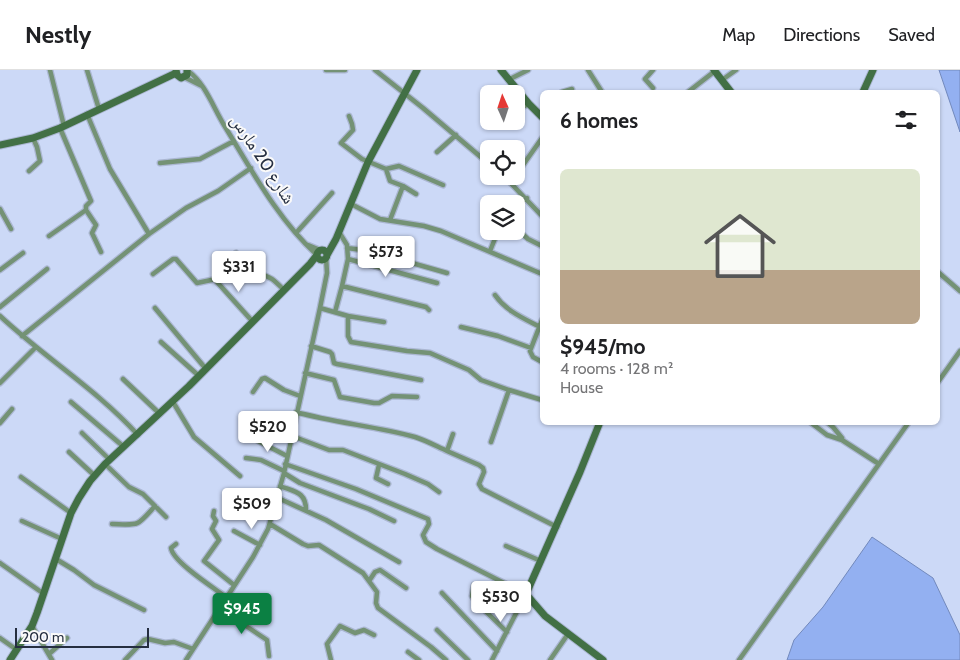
<!DOCTYPE html>
<html lang="en">
<head>
<meta charset="utf-8">
<style>
	body { margin:0; font-family:Cabin,"Noto Naskh Arabic",sans-serif; background:#f6f6f6; color:#202124; height:100vh; display:flex; flex-direction:column; font-size:19px; white-space:nowrap }
	* { box-sizing:border-box; margin:0 }
	p { font-size:16px; color:#757577 }
	.icon { flex:none; width:28px; height:28px; fill:none; stroke:currentColor; stroke-width:2; stroke-linecap:round; stroke-linejoin:round }
	.map { position:relative; flex:1; overflow:hidden }
	.sheet { position:absolute; left:540px; top:20px; width:400px; height:335px; display:flex; flex-direction:column; background:#fff; border-radius:8px; box-shadow:0 1px 4px #0004 }
	.sheet>* { flex:none }
	.needle { width:32px; rotate:357deg }
	.fabs { position:absolute; left:480px; top:15px; display:grid; gap:10px }
	.fabs a { display:grid; place-items:center; width:45px; height:45px; border-radius:8px; background:#fff; box-shadow:0 1px 4px #0004; font-size:25px }
	.scale { position:absolute; left:15px; bottom:12px; width:134px; box-sizing:border-box; padding-left:5px; border:2px solid #252e40; border-top:0; font-size:14px; line-height:18px; white-space:nowrap; color:#252e40; -webkit-text-stroke:4px #fafafa; paint-order:stroke }
	.price { position:absolute; translate:-50% -42px; padding:0 11px; border-radius:5px; background:#fff; color:#222; font-size:16px; line-height:32px; filter:drop-shadow(0 1px 2px #0008) }
	.price::after { content:''; position:absolute; left:50%; top:30px; width:15px; height:11px; margin-left:-8px; background:inherit; clip-path:polygon(0 0,100% 0,50% 100%) }
	.price.selected { background:#0b8043; color:#fff }
	ul { padding:0; list-style:none }
	li { display:grid; align-content:center; gap:10px; height:265px; padding:0 20px }
	li span { display:grid; place-items:center; height:155px; border-radius:8px; color:#555 }
	li>.icon { margin-inline-start:auto }
	span .icon { width:90px; height:90px; fill:#fffc; stroke-width:1 }
	li b { font-size:21px }
	h2 { display:flex; justify-content:space-between; align-items:center; height:60px; padding:0 20px; font-size:21px }
	header { display:flex; align-items:center; gap:30px; box-sizing:border-box; height:70px; padding:0 25px; background:#fff; border-bottom:1px solid #e0e0e0 }
	header strong { font-size:24px }
	nav { display:flex; gap:28px; margin-inline-start:auto; font-size:18px }
	.map>svg:first-child { display:block }
</style>
</head>
<body>
<header>
<strong>Nestly</strong>
<nav><a>Map</a><a>Directions</a><a>Saved</a></nav>
</header>
<div class="map">
<svg width="960" height="590" viewBox="0 0 960 590">
	<rect width="100%" height="100%" fill="#ccd9f7"/>
	<path fill="#93b0f1" stroke="#7289bc" d="M939,0H960V62Z
		M872,467L933,508L960,565V590H787L794,570L823,537Z"/>
	<g fill="none" stroke-linecap="round" stroke-linejoin="round">
		<defs>
			<path id="street" d="M50,0L64,56
				M87,0L99,39
				M326,0H345
				M375,0L423,38L489,94
				M588,0L602,22
				M188,1C205,13 213,37 224,55C251,99 278,150 317,185
				M184,7L202,16
				M508,10L528,0
				M722,10L736,0
				M653,18L645,9L653,0
				M562,22L572,19
				M688,22L715,1
				M516,40L529,34
				M349,46L352,54L353,60L341,73L362,89L386,99L399,96L443,115
				M437,82L456,65
				M160,93L200,89L234,71
				M386,99L390,111L403,116L390,150
				M29,101L40,91L37,77L33,68
				M516,105L542,68
				M504,106L542,146
				M403,116L416,124
				M491,131L494,134
				M351,134L380,149L424,156L441,161L542,204
				M516,135L527,128
				M0,139L11,159
				M86,140L96,155L92,163L101,182
				M517,159L528,169L542,176
				M339,162L347,175L348,189
				M296,163L332,123
				M149,164L186,138L218,121L251,98
				M49,166L86,140V136L91,131L60,58
				M308,175L320,180
				M347,178L370,181L447,203
				M490,181L498,161
				M236,183C245,201 257,201 272,209C276,212 281,217 284,220
				M231,193L216,209L217,212L253,252
				M0,200L23,183
				M938,202L960,221
				M153,204L173,189H176L197,213L216,209
				M342,216L348,189L437,213
				M495,225C506,241 523,248 540,257
				M0,237L47,199
				M155,238L206,299
				M320,238L348,246V266L351,272L407,281L430,283L469,300L481,310L509,320L491,372
				M335,242L342,216L426,237L429,240
				M0,246C45,288 96,319 138,365
				M348,246L384,252
				M542,250L530,281L533,287L542,292
				M461,257L498,266L531,278
				M22,266L149,164L110,99L87,44
				M161,272L199,306
				M311,276L330,282L332,284L334,293L337,294L421,310
				M305,303L334,310L340,327L374,333H379L392,326L417,327
				M123,309L160,344
				M938,312L960,281
				M0,313L35,278
				M509,320L542,330
				M253,322L262,309L265,308L284,320L300,326
				M71,332L124,377
				M173,332L194,367L240,406
				M296,342C335,353 375,356 415,367C425,370 436,376 447,381
				M810,352L827,365L842,370L879,394
				M827,352L833,357L842,368
				M0,353L12,339
				M82,363L110,390
				M453,364L447,381L479,395L483,398L484,402L479,414L482,419L557,457
				M292,366L329,380H343L405,404L428,414L439,422
				M258,371L287,386
				M69,382L95,406
				M246,388L261,390L284,401
				M105,394L129,417L143,424L166,447
				M285,394L356,419L428,449L429,454L423,465L426,472L437,479L526,524L492,590
				M379,395L376,408L388,414
				M284,403L300,413L369,439L394,451
				M21,407L71,443
				M280,416C295,422 306,422 306,440
				M278,428L326,450L399,492
				M214,441L213,446L216,451L212,459L219,470L204,491L234,515
				M22,451L62,469
				M112,454C140,455 136,457 155,436
				M270,454L303,474L308,476L319,475L363,503L377,522L376,533L378,538L431,577L446,590
				M234,461L260,475
				M176,474L171,478C173,492 214,518 226,527
				M506,476L541,491
				M56,489L74,500L94,515L144,540
				M0,493L44,524
				M369,511L375,502L380,500L406,518
				M474,515L472,526L475,531L507,562
				M442,523L497,581
				M219,538L267,570L269,586
				M32,556L52,590
				M437,560L468,590
				M0,568L17,580
				M408,582L419,590
				M49,584L67,568
				M125,590L144,570L148,569L165,573L174,572L193,579
				M186,590L253,487L268,459L284,403L320,238L327,203L326,187
				M331,590L327,574L340,556L355,563L364,560L374,565
				M550,590L568,564
				M739,590L909,352"/>
			<path id="secondary" d="M176,0L177,5L181,8L187,5V0
				M501,0L529,34L542,47
				M714,0L731,22
				M863,22L873,0
				M0,75L33,68L60,58L176,3
				M317 185a5 5 0 1 1 10 0a5 5 0 1 1-10 0Z
				M327,185L336,169L368,92L417,0
				M600,352L580,402L526,524L545,546L603,590
				M10,590L32,556L37,543L71,443L79,428L90,411L105,394L189,316L310,194L317,185"/>
		</defs>
		<use href="#street" stroke="#abb7d2" stroke-width="7"/>
		<use href="#secondary" stroke="#abb7d2" stroke-width="9"/>
		<use href="#street" stroke="#749275" stroke-width="4.5"/>
		<use href="#secondary" stroke="#427045" stroke-width="7"/>
	</g>
	<g text-anchor="middle" dominant-baseline="central" stroke-width="4" stroke-linejoin="round" paint-order="stroke">
		<g font-size="18" fill="#252e40" stroke="#fafafa">
			<text transform="translate(263 89) rotate(57)">شارع 20 مارس</text>
		</g>
	</g>
</svg>
<div class="fabs">
<a><svg class="needle" viewBox="-14 -14 28 28"><path d="M0-13l5 13h-10z" fill="#e53935"/><path d="M0 13l5-13h-10z" fill="#757577"/></svg></a>
<a><svg class="icon" aria-label="locate" viewBox="0 0 24 24"><circle cx="12" cy="12" r="6"/><path d="M12 2v4M12 18v4M2 12h4M18 12h4"/></svg></a>
<a><svg class="icon" aria-label="layers" viewBox="0 0 24 24"><path d="M12 4l9 5-9 5-9-5zM3 14l9 5 9-5"/></svg></a>
</div>
<div class="scale">200 m</div>
<b class="price" style="left:386px;top:208px">$573</b>
<b class="price" style="left:239px;top:223px">$331</b>
<b class="price" style="left:268px;top:383px">$520</b>
<b class="price" style="left:252px;top:460px">$509</b>
<b class="price" style="left:501px;top:553px">$530</b>
<b class="price selected" style="left:242px;top:565px">$945</b>
<section class="sheet">
<h2>6 homes<svg class="icon" aria-label="filters" viewBox="0 0 24 24"><path d="M4 7h16M4 17h16"/><circle cx="9" cy="7" r="2"/><circle cx="15" cy="17" r="2"/></svg></h2>
<ul>
<li><span style="background:linear-gradient(#dfe7d0 65%,#b9a48a 0)"><svg class="icon" aria-label="home" viewBox="0 0 24 24"><path d="M3 11l9-7 9 7M6 9v11h12V9"/></svg></span><div><b>$945/mo</b><p>4 rooms · 128 m²</p><p>House</p></div></li>
</ul>
</section>
</div>
</body>
</html>
